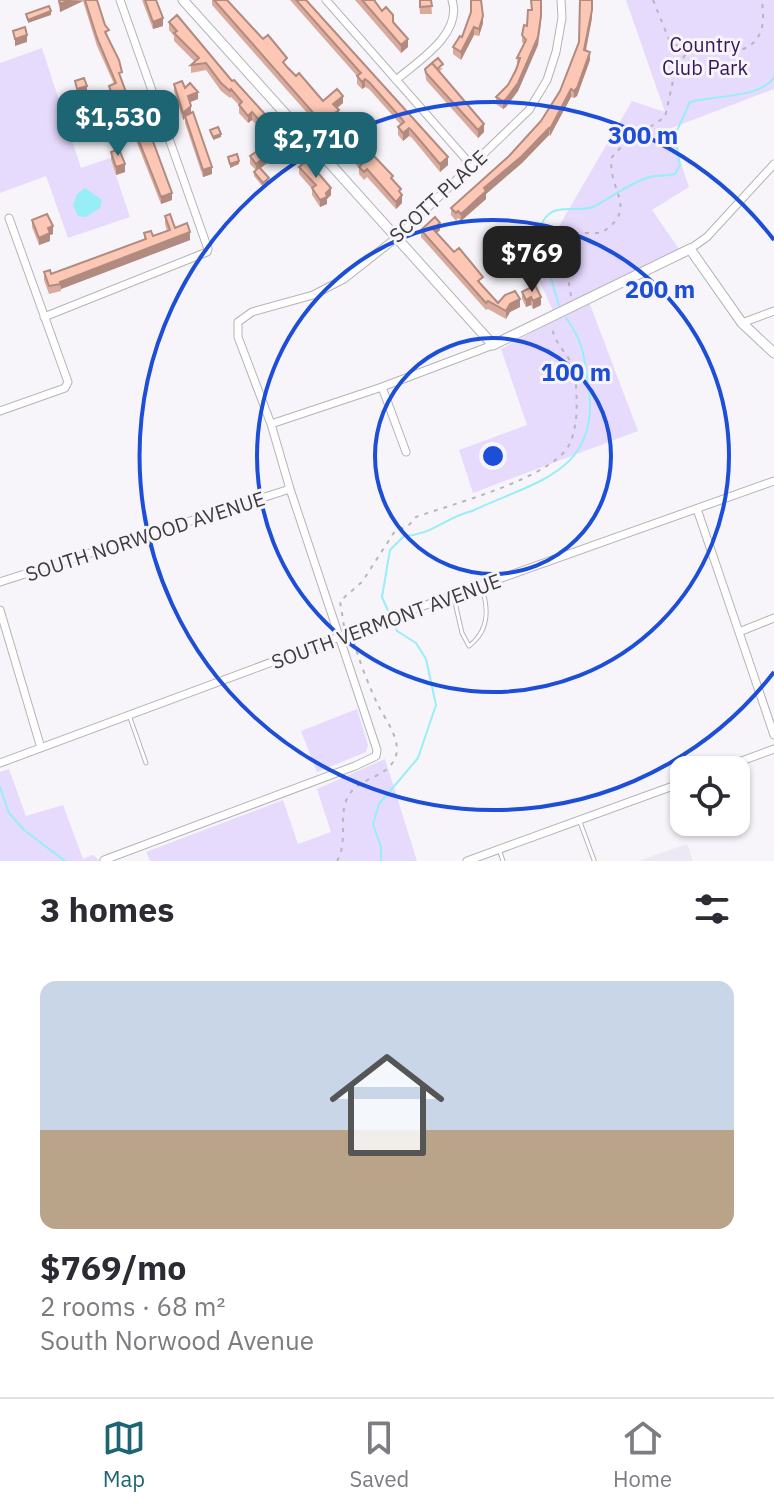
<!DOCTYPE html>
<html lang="en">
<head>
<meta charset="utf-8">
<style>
	body { margin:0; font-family:"IBM Plex Sans",sans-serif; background:#f7f7f7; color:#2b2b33; height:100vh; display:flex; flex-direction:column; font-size:30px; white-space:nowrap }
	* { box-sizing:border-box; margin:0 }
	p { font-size:26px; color:#7c7c81 }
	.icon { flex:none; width:44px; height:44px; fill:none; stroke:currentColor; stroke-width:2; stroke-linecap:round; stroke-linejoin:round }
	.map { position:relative; height:861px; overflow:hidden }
	.drawer { display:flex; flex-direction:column; background:#fff; flex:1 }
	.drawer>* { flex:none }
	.controls { position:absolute; left:670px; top:756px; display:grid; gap:16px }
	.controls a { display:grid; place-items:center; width:80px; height:80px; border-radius:16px; background:#fff; box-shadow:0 2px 6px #0004; font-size:40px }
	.price { position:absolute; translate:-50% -68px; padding:0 18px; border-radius:16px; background:#1e6574; color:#fff; font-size:26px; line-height:52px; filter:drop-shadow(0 2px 4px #0008) }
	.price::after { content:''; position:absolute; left:50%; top:48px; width:24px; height:18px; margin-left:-12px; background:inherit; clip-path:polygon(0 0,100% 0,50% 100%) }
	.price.selected { background:#222; color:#fff }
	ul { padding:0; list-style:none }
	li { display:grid; align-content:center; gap:16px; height:424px; padding:0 40px }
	li span { display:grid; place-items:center; height:248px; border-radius:16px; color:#555 }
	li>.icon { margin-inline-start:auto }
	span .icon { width:144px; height:144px; fill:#fffc; stroke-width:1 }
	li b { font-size:34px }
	h2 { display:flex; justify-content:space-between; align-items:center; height:96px; padding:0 40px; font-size:34px }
	.dock { display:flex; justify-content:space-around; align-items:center; height:112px; border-top:2px solid #e1e1e2; background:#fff; font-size:22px; color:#7c7c81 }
	.dock a { display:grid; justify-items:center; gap:4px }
	.dock .selected { color:#1e6574 }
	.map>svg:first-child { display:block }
</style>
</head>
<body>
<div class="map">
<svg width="774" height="861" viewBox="0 0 774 861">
	<rect width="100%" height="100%" fill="#f7f5fa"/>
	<path fill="#ece8f4" d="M687,844L693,861H638Z"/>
	<path fill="#e6dafd" d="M626,0H774V89L669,129L689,187L652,210L679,249L553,311L534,269L632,101L665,112Z
		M42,48L81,168L110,158L130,217L68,238L46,176L0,193V63Z
		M589,302L638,431L473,493L459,450L527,425L501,349Z
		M357,709L368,745L366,752L317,772L301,731Z
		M385,759L417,861H150L146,852L283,800L298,844L331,832L317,789Z
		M9,769L26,816L63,805L83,859L93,855L100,861H0V772Z"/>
	<path fill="#98eef6" d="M85,188L102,200L100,208L86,217L78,216L73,205L77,194Z"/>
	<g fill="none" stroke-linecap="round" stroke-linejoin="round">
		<path stroke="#98eef6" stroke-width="2" d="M559,305L539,239C539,228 542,218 552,212C565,205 581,213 595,206C613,196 630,183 650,177C658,175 667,176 675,174L680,165L675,135L690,102C712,95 761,99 774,77
			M0,787L9,813L24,830L65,861
			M381,861V847L373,824L379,804L418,758L436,705L426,659L416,643L397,631L382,597L390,550L404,536C432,535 446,517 472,511C535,481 603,473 588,382C584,355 583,341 566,318"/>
		<defs>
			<path id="service" d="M454,598L462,633L469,646C490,630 489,608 481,586
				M129,715L146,763
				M580,822L594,860
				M499,849L503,861"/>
			<path id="minor" d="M326,0L471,165
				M396,80C417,62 463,34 452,0
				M690,249L707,237L774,164
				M44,317L207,252L208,249L120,0
				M742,323L774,311
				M382,387L406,452
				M0,411L65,388L68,382L9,218
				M271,424L382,387L493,345
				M697,509L774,735
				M0,582L290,489
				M0,610L41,748
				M739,632L774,618
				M0,763L412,610L774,481
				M717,770L774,749
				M104,860L355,766L376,756L377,750L290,489L271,424L238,337V322L252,312L313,295L344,279L396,238L529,110L547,80L556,52L562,18L561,0
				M467,861L684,782"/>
			<path id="tertiary" d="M183,0L493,345L690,249L742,323L774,353"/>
		</defs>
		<use href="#service" stroke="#b5b3b8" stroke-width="5"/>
		<use href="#minor" stroke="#b5b3b8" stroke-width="9"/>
		<use href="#tertiary" stroke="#b5b3b8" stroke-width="11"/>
		<path stroke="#b7b6ba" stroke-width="2" stroke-dasharray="4 6" stroke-linecap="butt" d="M653,0L670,42C690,55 744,61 758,37C765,26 763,12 762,0
			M571,296L563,246L565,238L575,233H601C641,208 606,190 612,157L623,145L665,117L675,72L688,50
			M344,626L340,601L362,582L395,531L408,526L416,517C452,504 556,477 570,443C579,423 577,396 575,375C573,356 553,345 552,326
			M337,861C349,841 337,814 349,795C358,779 383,778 393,762C405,744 386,721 378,705C371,691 357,656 354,641"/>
		<use href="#service" stroke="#fff" stroke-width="3"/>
		<use href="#minor" stroke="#fff" stroke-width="7"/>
		<use href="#tertiary" stroke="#fff" stroke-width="9"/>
	</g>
	<path fill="#daab9c" d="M58,0H97L130,110L117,115L109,93V86L114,84L97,46L83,1L60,12Z
		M142,0H156L163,26L153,29Z
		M212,0H227L296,76L323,101L343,103L337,108L339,117L335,120L345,138L338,144L325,130L323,131L212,5Z
		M290,0H306L448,165L440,172L412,138L409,136L403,141L398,135V127L401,125L369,89L365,87L362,89L357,84V76Z
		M355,0H376V4L393,22L408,47L401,53Z
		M419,0H431L432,14H420Z
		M541,0V24L538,45L518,91L506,107L503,109L496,104V97L508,85L517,65V58L524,44L522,42V35L532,10Z
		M471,12L483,23L479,36L474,35L461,60L453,54V47L462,37Z
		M592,18L586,51L590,60L577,96L574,98L571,97L550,136L549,135L522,163L486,194V199L461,221L458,218L456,221L451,215V208L509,156L541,121L560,91Z
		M169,22L273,131L267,137L252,120L248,123L239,113V105L231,97L230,98L221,91L206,70L191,73V65L195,62L174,41V36L169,30Z
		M443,68L439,72L484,132L478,138L426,80L425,69Z
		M174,84L185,88L198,99L190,102L191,113L212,174L203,177L185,123V119L183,120L174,91Z
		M128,113L172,200L161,204L128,120Z
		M346,140L393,180L401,194L402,203L396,209L367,177L364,180L359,174V168L346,153Z
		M111,152L125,172L116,175L111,160Z
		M250,156H276L260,168L269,182L263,187L254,176V172L256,170L250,164Z
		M299,167L331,195L327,199V204L320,207L312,195V189L299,174Z
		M165,216L175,228L190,240L61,289V291L49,294L44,280V272L51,274L144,240V233L153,236L167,231L165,224Z
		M32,220L53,234L50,235V241L39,245L32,227Z
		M421,230H440L437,233L498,303L520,307L510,312L506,319L488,309L486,310L421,237Z
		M522,292L541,305L533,309L531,305L526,307L522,299Z"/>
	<path fill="#b18b7f" d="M69,0L83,1L60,12V4Z
		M592,10V18L584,58V50Z
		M51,11V15L28,23V20Z
		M483,16V23L479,36V29Z
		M541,16L538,45L518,91L506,107L503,109V101Z
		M163,18V26L153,29V22Z
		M474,27V35L461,60V52Z
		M27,35V42L15,46V39Z
		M408,39V47L401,53V45Z
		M590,52V60L577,96L574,98V91Z
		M365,79V87L362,89V82Z
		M87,86V93L77,96V89Z
		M571,89V97L550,136V129Z
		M198,92V99L188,103V96Z
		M343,96V103L333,111V104Z
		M130,103V110L117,115V107Z
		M191,106V113L185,116L183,120V113Z
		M339,110V117L331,124V116Z
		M252,112V120L248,123V116Z
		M273,123V131L267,137V129Z
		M484,124V132L478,138V130Z
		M409,128V136L403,141V133Z
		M549,128V135L522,163L486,194V199L461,221V214L484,188Z
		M345,131V138L338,144V137Z
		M221,134V137L213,140V137Z
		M276,149V156L256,172V164Z
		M448,157V165L440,172V164Z
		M239,161V164L230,168V164Z
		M125,164V172L116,175V167Z
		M212,167V174L203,177V170Z
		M331,188V195L327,199V204L320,207V200Z
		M172,193V200L161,204V197Z
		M402,195V203L396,209V202Z
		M440,223V230L433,236V229Z
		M53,226V234L50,235V241L39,245V238L48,228Z
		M190,232V240L61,289L60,282Z
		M531,297V305L526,307V300Z
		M541,297V305L533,309V301Z
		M520,299V307L510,312L506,319V311L510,304Z"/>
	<path fill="#fdc7b5" stroke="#b18b7f" stroke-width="2" d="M59,0H69L60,4Z
		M85,0H97L105,25L109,30L105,32L119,60L122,72L119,73L130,103L117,107L109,86L116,83L97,38Z
		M145,0H156L163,18L153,22Z
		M214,0H227L263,39L268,35L287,58L283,62L287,67L296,76L299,73L323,101L337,89L343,96L333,104L339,110L331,116L345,131L338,137L325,122L323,124Z
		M296,0H306L448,157L440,164L412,131L409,128L403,133L398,127L404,122L402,119L369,82L365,79L362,82L357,76L361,73L359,71Z
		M362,0H374L382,11L386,7L393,15V22L408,39L401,45Z
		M420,0H431L432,6L420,7Z
		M471,0H481L483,16L479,29L474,27L461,52L453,47L460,36L462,37L471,12Z
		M531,0H541V16L538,37L518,83L506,99L503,101L496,97L508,85L516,70L520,58H517L526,40L522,35L524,25L527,26L528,10H532Z
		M580,0H592V10L584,50L590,52L577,88L574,91L571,89L550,129L549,128L522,156L484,188L486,191L461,214L458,211L456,213L451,208L509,156L541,121L560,91L579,42Z
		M49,6L51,11L28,20L26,14Z
		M177,15L232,81L234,80L273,123L267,129L252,112L248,116L239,105L242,102L231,89L230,91L221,83L206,63L191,65L199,58L174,33L177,31L169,22Z
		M25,27L27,35L15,39L13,31Z
		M438,58L443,64L437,69L432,63Z
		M432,63L484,124L478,130L426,73L425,69Z
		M84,78L87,86L77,89L75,81Z
		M182,81L185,88L190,83L198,92L188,96L191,106L183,113L174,84Z
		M138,109L147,137L151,136L172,193L161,197L128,113Z
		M193,112L212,167L203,170L185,116Z
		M218,127L221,134L213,137L210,130Z
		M353,134L393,176L391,178L401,189L399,191L402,195L396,202L367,169L364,172L359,167L362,164L346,146L349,143L346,140Z
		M272,141L276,149L256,164L250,156Z
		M119,149L125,164L116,167L111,152Z
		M237,154L239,161L230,164L228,157Z
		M307,160L331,188L326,193L327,197L320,200L312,188L316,185L299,167Z
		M259,167L269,178L263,183L254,172Z
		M47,214L53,226L48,228L50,233L39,238L32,220Z
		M170,214L175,228L187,223L190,232L60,282L61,284L49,286L44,272L50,270L51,274L146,239L144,233L151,231L153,236L170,230L165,216Z
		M435,217L440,223L433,229L454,252L459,248L469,260L483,277L478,281L498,303L505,295L515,291L520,299L510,304L506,311L488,301L486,303L421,230Z
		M535,285L541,297L533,301L531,297L526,300L522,292Z"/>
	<g fill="none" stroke="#1d4ed8" stroke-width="4">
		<circle cx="493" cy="456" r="118"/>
		<circle cx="493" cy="456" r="236"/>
		<path d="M774 672A354 354 0 1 1 774 240"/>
	</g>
	<g text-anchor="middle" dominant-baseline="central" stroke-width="6" stroke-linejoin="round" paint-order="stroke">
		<g font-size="20" fill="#371659" stroke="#f7f5fa">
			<text x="705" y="44">Country<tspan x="705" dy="23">Club Park</tspan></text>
		</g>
		<g font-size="20" fill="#3c3c3e" stroke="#f7f5fa">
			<text transform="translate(438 196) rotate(-43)">SCOTT PLACE</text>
			<text transform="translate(145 536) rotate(-18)">SOUTH NORWOOD AVENUE</text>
			<text transform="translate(386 621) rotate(-20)">SOUTH VERMONT AVENUE</text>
		</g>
	</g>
	<circle cx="493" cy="456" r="12" fill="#1d4ed8" stroke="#f7f5fa" stroke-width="4"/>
	<g font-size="24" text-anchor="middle" font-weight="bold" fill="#1d4ed8" stroke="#f7f5fa" stroke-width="6" stroke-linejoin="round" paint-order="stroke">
		<text x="643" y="144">300 m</text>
		<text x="660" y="298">200 m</text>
		<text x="576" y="381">100 m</text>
	</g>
</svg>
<div class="controls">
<a><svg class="icon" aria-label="locate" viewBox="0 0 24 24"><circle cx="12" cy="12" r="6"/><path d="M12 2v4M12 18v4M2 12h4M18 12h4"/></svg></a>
</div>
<b class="price" style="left:118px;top:158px">$1,530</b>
<b class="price" style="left:316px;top:180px">$2,710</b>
<b class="price selected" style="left:532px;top:294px">$769</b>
</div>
<section class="drawer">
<h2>3 homes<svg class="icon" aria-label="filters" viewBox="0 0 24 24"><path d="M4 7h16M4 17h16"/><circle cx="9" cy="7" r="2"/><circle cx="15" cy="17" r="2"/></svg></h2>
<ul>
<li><span style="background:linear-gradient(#c9d6e8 60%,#b9a48a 0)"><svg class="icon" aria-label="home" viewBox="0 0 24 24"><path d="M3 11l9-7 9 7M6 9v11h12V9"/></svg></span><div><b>$769/mo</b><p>2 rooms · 68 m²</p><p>South Norwood Avenue</p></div></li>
</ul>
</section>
<nav class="dock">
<a class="selected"><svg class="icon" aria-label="map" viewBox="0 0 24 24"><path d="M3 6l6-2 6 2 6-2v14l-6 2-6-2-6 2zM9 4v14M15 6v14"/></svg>Map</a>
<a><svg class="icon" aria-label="saved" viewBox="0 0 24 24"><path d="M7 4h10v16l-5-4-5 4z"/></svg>Saved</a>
<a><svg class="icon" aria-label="home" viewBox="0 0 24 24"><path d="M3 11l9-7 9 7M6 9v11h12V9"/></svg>Home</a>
</nav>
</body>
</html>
